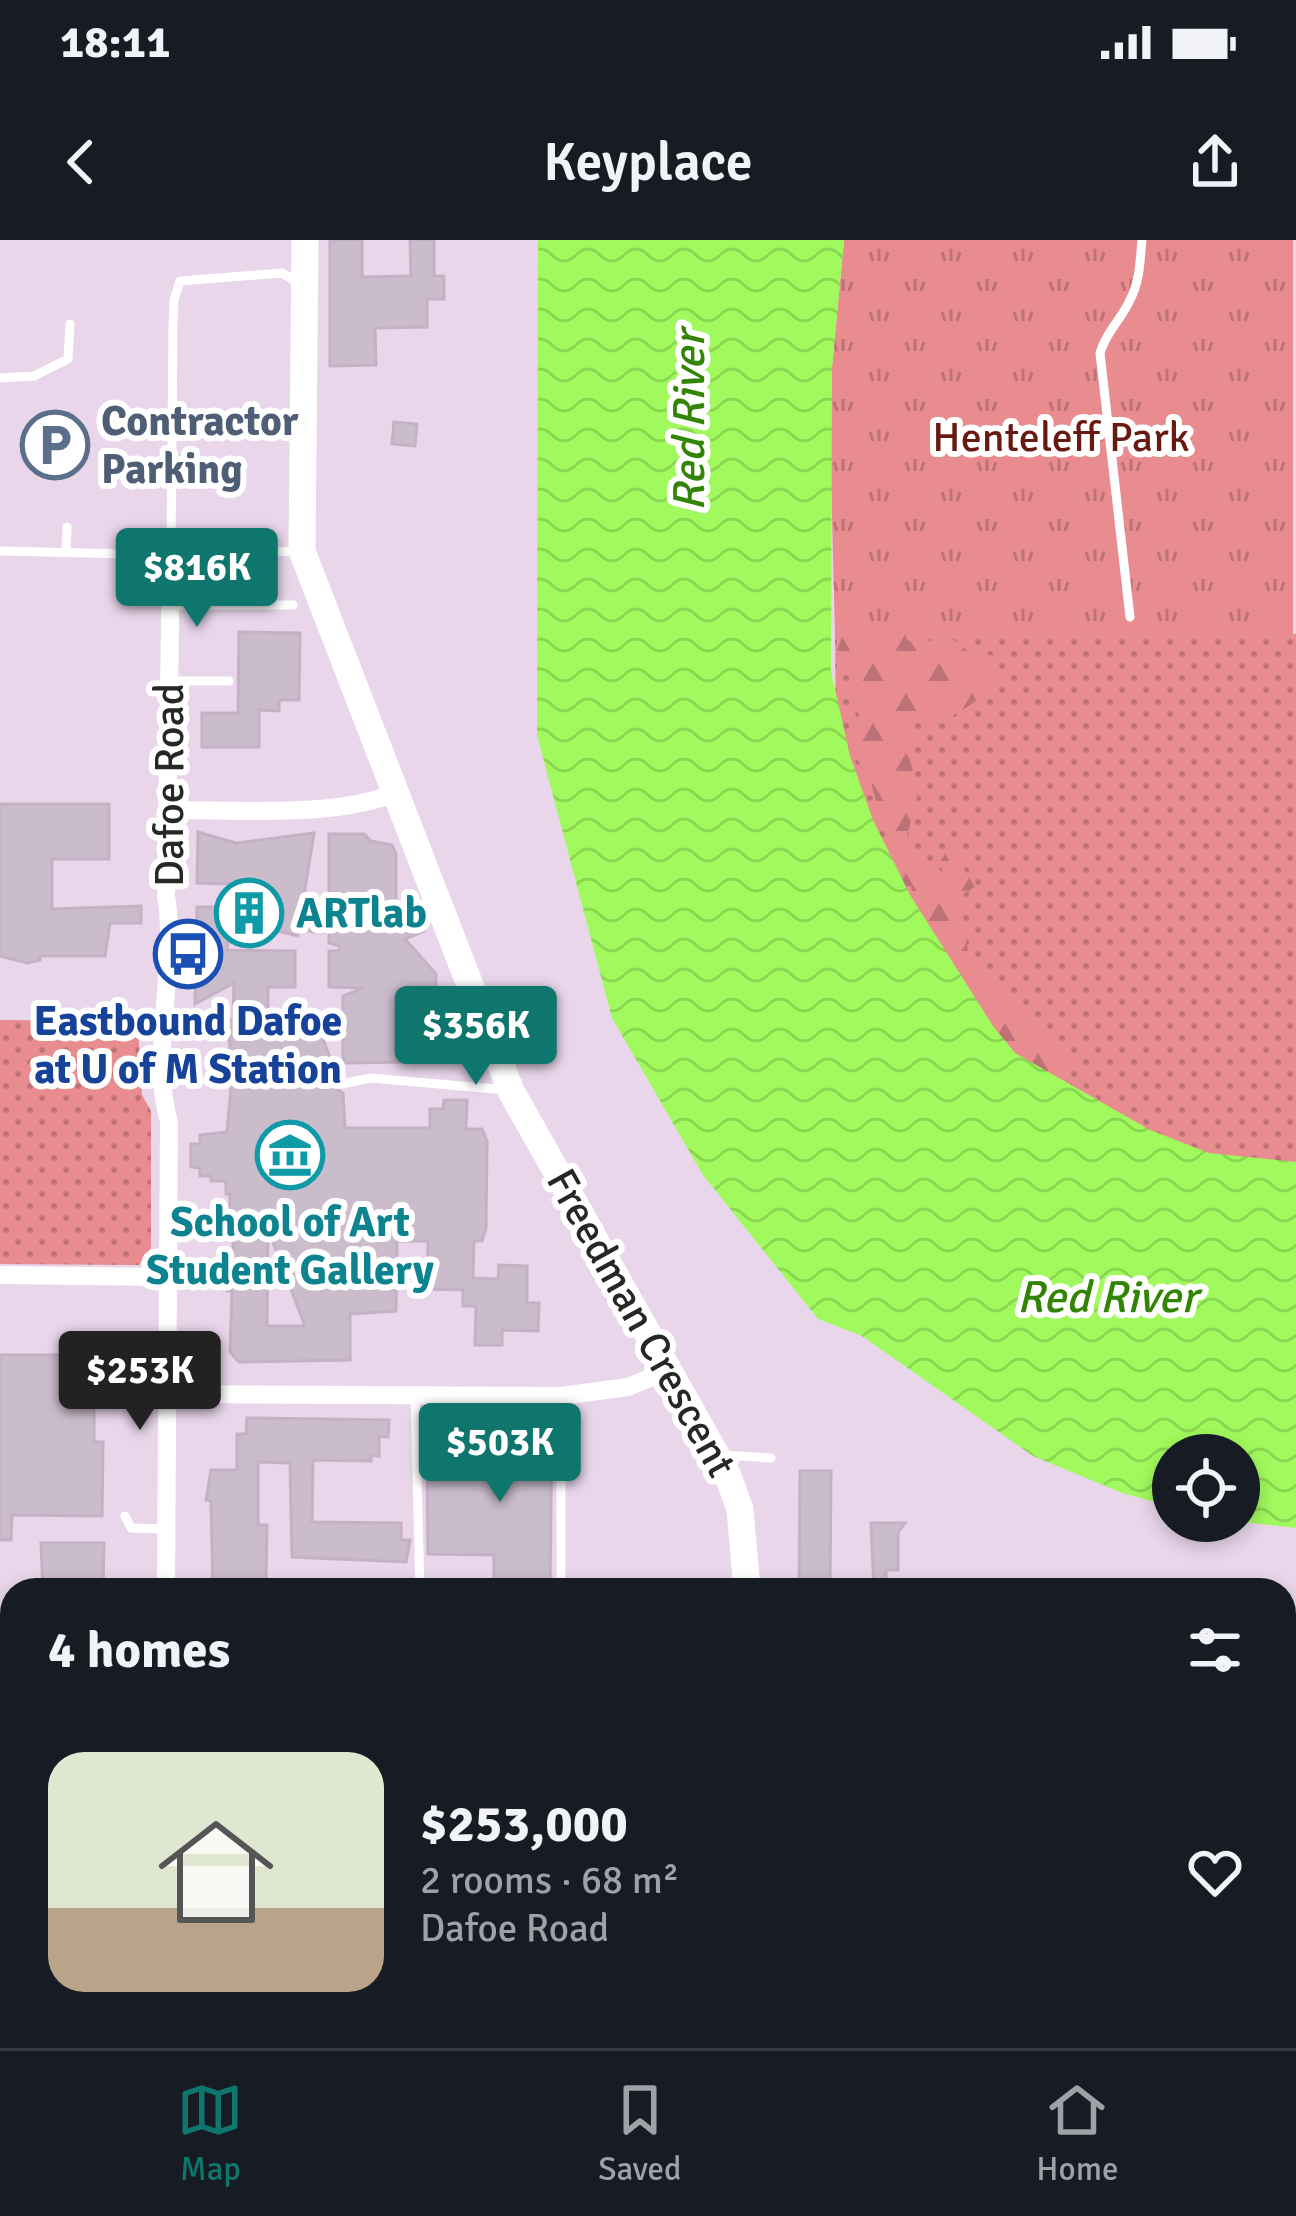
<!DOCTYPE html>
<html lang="en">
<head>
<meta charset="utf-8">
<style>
	body { margin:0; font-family:Signika,sans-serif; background:#242831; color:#f1f3f6; height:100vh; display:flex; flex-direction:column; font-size:45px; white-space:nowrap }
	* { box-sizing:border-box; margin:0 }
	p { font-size:39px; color:#9ea1a6 }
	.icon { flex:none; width:66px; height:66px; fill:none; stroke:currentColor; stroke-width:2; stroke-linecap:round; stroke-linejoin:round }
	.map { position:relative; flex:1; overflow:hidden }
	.drawer { position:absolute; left:0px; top:1338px; width:1296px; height:471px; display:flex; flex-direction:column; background:#171b24; border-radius:36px 36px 0 0; box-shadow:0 6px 18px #0003 }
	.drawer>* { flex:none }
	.buttons { position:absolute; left:1152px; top:1194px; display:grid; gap:24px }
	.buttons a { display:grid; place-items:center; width:108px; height:108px; border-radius:50%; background:#171b24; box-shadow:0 6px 18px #0003; font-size:60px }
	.price { position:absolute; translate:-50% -102px; padding:0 27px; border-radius:12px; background:#0f766e; color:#fff; font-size:39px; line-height:78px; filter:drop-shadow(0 3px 6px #0008) }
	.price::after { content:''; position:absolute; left:50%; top:72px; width:36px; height:27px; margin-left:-18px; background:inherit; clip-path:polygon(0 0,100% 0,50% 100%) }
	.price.on { background:#222; color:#fff }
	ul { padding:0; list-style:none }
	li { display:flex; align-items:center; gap:36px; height:300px; padding:0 48px }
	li+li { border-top:3px solid #363941 }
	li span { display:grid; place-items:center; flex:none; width:336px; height:240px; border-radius:36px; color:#555 }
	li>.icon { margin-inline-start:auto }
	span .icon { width:144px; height:144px; fill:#fffc; stroke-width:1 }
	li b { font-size:51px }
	h2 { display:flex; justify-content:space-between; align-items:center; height:144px; padding:0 48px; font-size:51px }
	.status { display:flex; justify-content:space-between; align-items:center; height:84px; padding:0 60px; background:#171b24; direction:ltr }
	.status svg { height:33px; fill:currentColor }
	header { display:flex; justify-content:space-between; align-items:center; height:156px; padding:0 48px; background:#171b24; font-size:54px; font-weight:600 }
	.menu { display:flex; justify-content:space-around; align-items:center; height:168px; border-top:3px solid #363941; background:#171b24; font-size:33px; color:#9ea1a6 }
	.menu a { display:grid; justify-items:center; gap:6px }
	.menu .on { color:#0f766e }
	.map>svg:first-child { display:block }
</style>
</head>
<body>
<div class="status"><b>18:11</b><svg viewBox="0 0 49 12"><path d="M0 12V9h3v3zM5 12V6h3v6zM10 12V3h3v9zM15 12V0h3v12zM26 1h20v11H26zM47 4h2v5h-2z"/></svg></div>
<header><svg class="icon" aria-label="back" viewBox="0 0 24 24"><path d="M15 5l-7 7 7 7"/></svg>Keyplace<svg class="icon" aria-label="share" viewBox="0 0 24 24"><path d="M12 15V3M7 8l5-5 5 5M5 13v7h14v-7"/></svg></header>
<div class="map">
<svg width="1296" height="1808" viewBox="0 0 1296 1808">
	<defs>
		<pattern id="grass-dots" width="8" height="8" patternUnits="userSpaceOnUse" patternTransform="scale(3)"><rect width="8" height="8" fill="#e88c90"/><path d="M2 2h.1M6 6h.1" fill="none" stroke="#bc7276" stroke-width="1.8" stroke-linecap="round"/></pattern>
		<pattern id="forest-firs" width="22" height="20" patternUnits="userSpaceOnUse" patternTransform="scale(3)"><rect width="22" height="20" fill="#e88c90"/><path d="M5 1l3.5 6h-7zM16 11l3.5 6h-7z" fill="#bc7276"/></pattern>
		<pattern id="park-tufts" width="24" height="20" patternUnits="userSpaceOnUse" patternTransform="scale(3)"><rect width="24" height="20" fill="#e88c90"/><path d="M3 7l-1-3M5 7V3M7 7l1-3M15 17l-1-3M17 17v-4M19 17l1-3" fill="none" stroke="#bc7276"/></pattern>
		<pattern id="water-waves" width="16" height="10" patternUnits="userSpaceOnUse" patternTransform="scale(3)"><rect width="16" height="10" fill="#a1fa5d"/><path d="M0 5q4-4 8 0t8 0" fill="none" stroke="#8bd651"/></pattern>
	</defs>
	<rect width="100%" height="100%" fill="#e9d6eb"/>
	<path fill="url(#grass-dots)" d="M835,394H1296V946L1144,912L943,736L836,498Z
		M0,780L126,781L138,788L142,855L151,871V1008L139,1025L0,1024Z"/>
	<path fill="url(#forest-firs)" d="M900,365L907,401L954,400L969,412L996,416L993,450L939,485L916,468L910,521L919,549L905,605L942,632L941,620L950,607L975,647L960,656L969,719L1069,820L1065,830L1123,881L1023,828L918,688L911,646L884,647L874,619L886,594L870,540L842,495L859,478L852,434L837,411L847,382Z"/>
	<path fill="url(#park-tufts)" d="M844,0H1293V394H835L830,197L832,127Z"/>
	<path fill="url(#water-waves)" d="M538,0H844L832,128L831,431L850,516L873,580L910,655L993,786L1015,813L1150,890L1209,913L1296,922V1288L1233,1281H1239V1215H1173V1267L1122,1253L1033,1216L862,1096L818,1079L703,935L612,778L537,495Z"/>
	<path fill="#cbbccc" stroke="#c5b0c6" stroke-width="3" fill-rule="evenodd" d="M330,0H362V37L411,36L410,0H434V36H444V59H427V87L375,88L376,125L330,126Z
		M394,182L417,184L415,206L392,204Z
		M206,324H254V340L206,339Z
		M239,392L300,393L299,460H279V471L259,470V507H202V473H238Z
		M0,564H109V619H52V669L141,666V683H110L105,716H40V720L27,723L0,716Z
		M198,592L236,603L314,593L300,680H329V594H364L371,601L392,605L396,614V680L421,683L424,691L405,699L436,734V802L432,812L412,817L410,822L343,823V756L363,748L329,747V711H339L340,706L329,703V692H313L299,687L298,696L231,680L227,710L295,711V747H268V788L312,770L337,836L333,847L343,853L345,888H430V869H443L444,860H467L466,889H482L487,901L486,988L482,1001H474L473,1038L498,1039L499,1025L527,1026V1063H539L538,1091L502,1090V1105H475L476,1066H463V1050L427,1049L428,1001H397L396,1071L350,1074V1120L239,1122L230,1112L232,1051H227V1030H233V995H229L230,954H226V941H211V936H200V928L191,927V904H200V895L227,892L232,837L228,780H233L234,743L195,764L197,667H228L229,644L197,643ZM268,989L305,1086H267Z
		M0,1115H94V1202H103L102,1276L12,1275L11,1300H0Z
		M247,1178L389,1180L388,1197L379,1196V1216L371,1215V1221L313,1220L312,1282L401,1283V1300H410L406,1322L292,1317L290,1223L258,1222V1285H267L266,1343L263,1350H213L211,1261L206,1260L211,1230H237V1194H246Z
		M481,1178L552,1179L550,1350H494V1315L428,1314L427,1232L481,1234Z
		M800,1231H831L830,1350H799Z
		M871,1283H905L898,1292V1330H886V1350H874Z
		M41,1303H104L103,1350H43Z"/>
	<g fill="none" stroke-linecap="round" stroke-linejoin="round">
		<path stroke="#fff" stroke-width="9" d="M0,138L34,136L68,119L70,84
			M0,311L171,315L300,311
			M66,312L67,287
			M171,315L173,84L174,60L180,41L282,33L299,43
			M170,365H293
			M1130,377L1100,113C1106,92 1121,80 1130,60C1140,41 1140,21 1142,0
			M169,441H229
			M341,844L371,838L506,850
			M415,1158L420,1350
			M722,1215L771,1218
			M125,1276L131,1288L167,1289
			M561,1350V1156
			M0,1424H12
			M556,1797L607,1801
			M1043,1797L1075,1808"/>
		<path stroke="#fff" stroke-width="18" d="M167,570C237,569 333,579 398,552
			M0,1035L168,1037
			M167,1154L561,1156L628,1147L669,1130
			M166,1350L169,882C149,816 178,724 166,656L171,315
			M1295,1690V1808
			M164,1808V1797
			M558,1808V1797
			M1004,1808V1797"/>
		<path stroke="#fff" stroke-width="27" d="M305,0L302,311L511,851L728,1236L740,1269L747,1350
			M746,1797V1808"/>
	</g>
	<defs>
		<symbol id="parking-ring" viewBox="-11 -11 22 22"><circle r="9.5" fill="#fff" stroke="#5c6f8a" stroke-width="1.5"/><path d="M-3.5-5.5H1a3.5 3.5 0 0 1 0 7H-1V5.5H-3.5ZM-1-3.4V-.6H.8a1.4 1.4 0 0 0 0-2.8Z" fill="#5c6f8a"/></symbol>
		<symbol id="building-ring" viewBox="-11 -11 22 22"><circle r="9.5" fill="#fff" stroke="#0f9aa8" stroke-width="1.5"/><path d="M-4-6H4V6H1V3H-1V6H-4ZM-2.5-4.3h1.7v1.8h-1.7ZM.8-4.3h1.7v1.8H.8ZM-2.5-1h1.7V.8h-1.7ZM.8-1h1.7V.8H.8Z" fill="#0f9aa8"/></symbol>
		<symbol id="bus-ring" viewBox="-11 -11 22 22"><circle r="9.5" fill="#fff" stroke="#1a4fb4" stroke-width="1.5"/><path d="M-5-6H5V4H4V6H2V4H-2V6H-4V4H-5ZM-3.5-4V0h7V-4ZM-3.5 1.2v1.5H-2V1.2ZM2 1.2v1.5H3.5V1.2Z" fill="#1a4fb4"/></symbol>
		<symbol id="museum-ring" viewBox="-11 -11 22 22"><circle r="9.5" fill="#fff" stroke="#0f9aa8" stroke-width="1.5"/><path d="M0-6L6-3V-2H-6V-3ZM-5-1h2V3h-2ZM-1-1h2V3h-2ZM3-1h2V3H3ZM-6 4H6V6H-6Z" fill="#0f9aa8"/></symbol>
	</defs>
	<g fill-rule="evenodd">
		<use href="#parking-ring" x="17" y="167" width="76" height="76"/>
		<use href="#building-ring" x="211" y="635" width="76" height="76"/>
		<use href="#bus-ring" x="150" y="676" width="76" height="76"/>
		<use href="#museum-ring" x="252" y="877" width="76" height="76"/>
	</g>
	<g text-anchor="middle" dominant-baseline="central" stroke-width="12" stroke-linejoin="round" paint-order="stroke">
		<g font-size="42" font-weight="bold" fill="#4e5e75" stroke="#fff" text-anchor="start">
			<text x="101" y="181">Contractor<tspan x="101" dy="48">Parking</tspan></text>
		</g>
		<g font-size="42" fill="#681a12" stroke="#fff">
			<text x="1061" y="197">Henteleff Park</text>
		</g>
		<g font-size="42" fill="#272727" stroke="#fff">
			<text transform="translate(169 545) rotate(-90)">Dafoe Road</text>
			<text transform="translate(641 1083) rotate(61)">Freedman Crescent</text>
		</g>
		<g font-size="42" font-weight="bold" fill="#0d838f" stroke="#fff" text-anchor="start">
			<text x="296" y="673">ARTlab</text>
			<text x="290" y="982" text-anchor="middle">School of Art<tspan x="290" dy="48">Student Gallery</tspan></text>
		</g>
		<g font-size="42" font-weight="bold" fill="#164399" stroke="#fff">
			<text x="188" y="781">Eastbound Dafoe<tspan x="188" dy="48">at U of M Station</tspan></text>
		</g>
		<g font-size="45" font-style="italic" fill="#328404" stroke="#fff">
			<text transform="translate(689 181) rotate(-90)">Red River</text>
			<text x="1107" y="1057">Red River</text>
		</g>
	</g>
</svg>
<div class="buttons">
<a><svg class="icon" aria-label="locate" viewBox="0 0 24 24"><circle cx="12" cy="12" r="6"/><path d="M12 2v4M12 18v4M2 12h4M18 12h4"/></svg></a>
</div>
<b class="price" style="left:197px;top:390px">$816K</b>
<b class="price" style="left:476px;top:848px">$356K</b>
<b class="price on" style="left:140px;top:1193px">$253K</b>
<b class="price" style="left:500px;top:1265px">$503K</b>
<section class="drawer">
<h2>4 homes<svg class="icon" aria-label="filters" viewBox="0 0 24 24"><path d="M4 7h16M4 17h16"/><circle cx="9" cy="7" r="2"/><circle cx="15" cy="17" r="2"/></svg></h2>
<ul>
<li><span style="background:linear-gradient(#dfe7d0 65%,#b9a48a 0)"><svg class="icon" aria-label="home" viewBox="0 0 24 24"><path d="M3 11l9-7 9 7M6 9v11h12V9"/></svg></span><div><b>$253,000</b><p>2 rooms · 68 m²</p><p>Dafoe Road</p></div><svg class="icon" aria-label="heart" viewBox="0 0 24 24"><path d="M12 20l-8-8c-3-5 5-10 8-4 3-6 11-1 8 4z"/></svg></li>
</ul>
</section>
</div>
<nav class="menu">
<a class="on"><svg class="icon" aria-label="map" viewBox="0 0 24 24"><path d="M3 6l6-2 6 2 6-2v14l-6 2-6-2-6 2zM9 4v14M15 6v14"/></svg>Map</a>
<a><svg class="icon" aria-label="saved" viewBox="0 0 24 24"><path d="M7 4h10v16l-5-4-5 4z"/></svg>Saved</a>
<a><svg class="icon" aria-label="home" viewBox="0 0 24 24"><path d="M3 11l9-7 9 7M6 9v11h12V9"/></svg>Home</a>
</nav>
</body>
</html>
